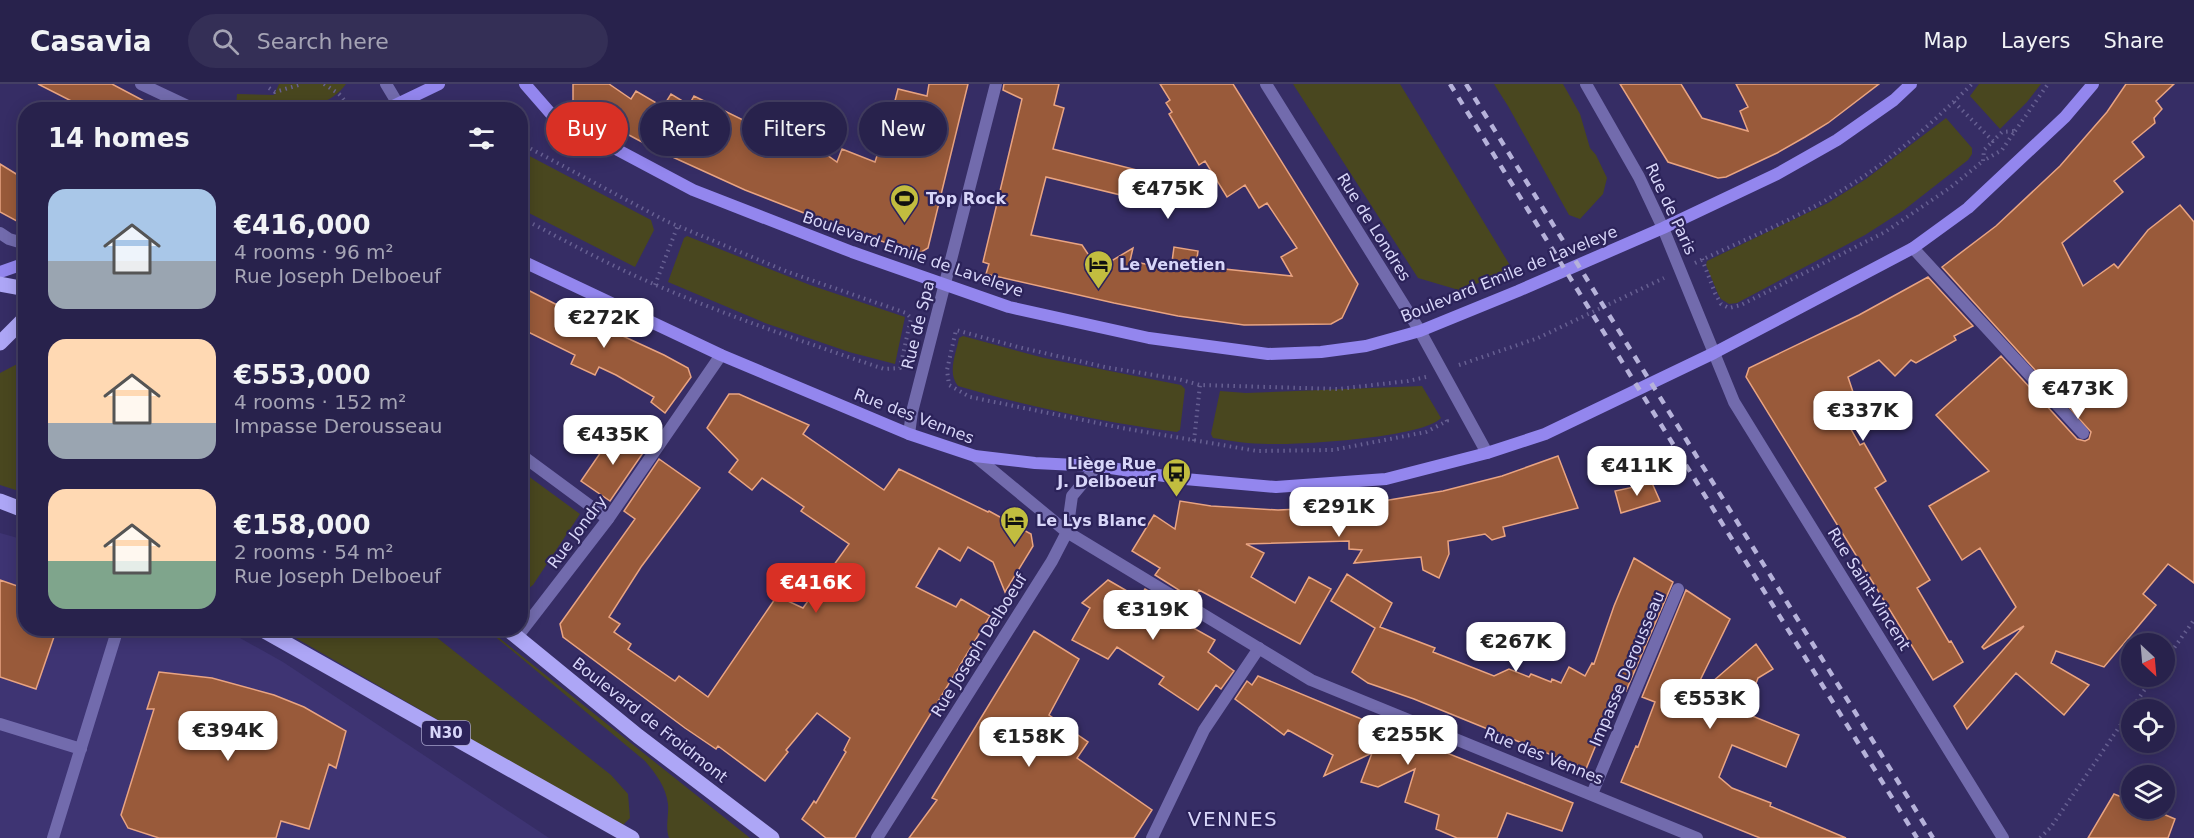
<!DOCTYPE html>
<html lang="en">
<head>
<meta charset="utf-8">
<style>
	body { margin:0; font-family:"DejaVu Sans",sans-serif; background:#342f56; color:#f1f3f6; height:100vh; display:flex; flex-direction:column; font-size:22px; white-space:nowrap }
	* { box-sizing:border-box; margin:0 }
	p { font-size:20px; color:#a5a4b5 }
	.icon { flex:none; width:33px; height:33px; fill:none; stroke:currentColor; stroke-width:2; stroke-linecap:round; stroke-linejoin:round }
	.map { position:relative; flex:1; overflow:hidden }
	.panel { position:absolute; left:18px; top:18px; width:510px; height:534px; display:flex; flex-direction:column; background:#28224c; border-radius:24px; box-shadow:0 3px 15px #0003,0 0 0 2px #443f64 }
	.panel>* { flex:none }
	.hud { position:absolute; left:546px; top:18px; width:570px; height:54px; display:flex; gap:12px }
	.needle { width:39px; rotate:154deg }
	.controls { position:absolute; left:2121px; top:549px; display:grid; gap:12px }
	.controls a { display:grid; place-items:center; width:54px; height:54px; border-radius:50%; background:#28224c; box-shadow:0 3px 15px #0003,0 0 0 2px #443f64; font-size:30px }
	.price { position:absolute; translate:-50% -51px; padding:0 14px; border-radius:12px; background:#fff; color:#222; font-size:20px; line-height:39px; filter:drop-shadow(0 2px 3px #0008) }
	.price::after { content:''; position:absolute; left:50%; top:36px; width:18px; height:14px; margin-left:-9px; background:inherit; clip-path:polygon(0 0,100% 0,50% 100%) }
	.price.selected { background:#d93025; color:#fff }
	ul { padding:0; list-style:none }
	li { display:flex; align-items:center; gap:18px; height:150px; padding:0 30px }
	li span { display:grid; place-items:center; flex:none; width:168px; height:120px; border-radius:18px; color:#555 }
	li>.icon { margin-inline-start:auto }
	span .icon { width:72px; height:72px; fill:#fffc; stroke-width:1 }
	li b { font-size:26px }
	h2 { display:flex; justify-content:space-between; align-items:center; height:72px; padding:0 30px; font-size:26px }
	.chip { padding:0 21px; border-radius:27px; background:#28224c; box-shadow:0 3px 15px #0003,0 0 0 2px #443f64; font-size:21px; line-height:54px }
	.chip.selected { background:#d93025; color:#fff }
	header { display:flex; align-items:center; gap:36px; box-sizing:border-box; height:84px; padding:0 30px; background:#28224c; border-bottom:2px solid #443f64 }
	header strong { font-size:28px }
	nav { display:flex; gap:33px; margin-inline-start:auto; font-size:21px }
	.search { width:420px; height:54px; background:#342f56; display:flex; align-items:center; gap:15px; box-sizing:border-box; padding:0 21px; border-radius:33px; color:#a5a4b5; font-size:22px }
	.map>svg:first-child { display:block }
</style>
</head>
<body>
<header>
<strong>Casavia</strong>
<div class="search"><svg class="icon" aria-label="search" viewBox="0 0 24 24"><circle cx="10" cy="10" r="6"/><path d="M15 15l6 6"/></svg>Search here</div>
<nav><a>Map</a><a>Layers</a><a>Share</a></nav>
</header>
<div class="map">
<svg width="2194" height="754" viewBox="0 0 2194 754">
	<rect width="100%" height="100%" fill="#362d65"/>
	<path fill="#3e3473" d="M0,449L25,456L26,544L224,545L283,578L549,754H0Z"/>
	<path fill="#49471f" d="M279,0H346C325,31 269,28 236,22L237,10L274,11Z
		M1293,0H1400L1511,183L1462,207L1418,194Z
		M1494,0H1563L1580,30L1590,64L1596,71L1607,94L1603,110L1580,135L1569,131L1508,22Z
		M1979,0H2041L2027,18L2000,45L1970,12Z
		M1946,34L1972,64V70L1968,76L1904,126L1865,151L1737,219L1729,220L1721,215L1718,210L1706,181L1707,177L1828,119L1866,95Z
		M520,67L651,136L654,146L635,183L521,125Z
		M687,152L810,201L905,233L895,280L849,268L765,239L668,198L684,154Z
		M963,252L1044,274L1181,301L1185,305L1180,346L1177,348C1103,338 1029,323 958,302C947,289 956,270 959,254Z
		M21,278H26L25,409L0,401V289Z
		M1422,302L1441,334C1422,354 1298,361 1268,360C1250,360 1231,357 1213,354L1211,350L1220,307L1246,309Z
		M520,386L580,430L533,501L521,510Z
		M280,545H426L611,691L628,710L630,734L622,742Z
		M486,545H488L750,754H669C665,742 669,732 668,720C666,703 656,690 645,677Z"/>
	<path fill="#995a3a" stroke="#e9a482" stroke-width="1.5" d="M38,0H112L161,26H89Z
		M573,0H609L631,15L636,7L663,23L671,10L689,21L694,12L745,37L751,24L784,40L787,33L809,39L803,54L837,78L842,65L875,78L881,59L884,60L898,5L927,12L929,0H968L928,164L918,170L827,138L745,106L655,65L573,21Z
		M1004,0H1059L1054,21L1064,24L1053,65L1137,86L1129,113L1046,93L1031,151L1082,161L1098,185L1133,164L1130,177L1171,185L1174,163L1198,167L1196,182L1292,192L1281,173L1297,164L1267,119L1259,124L1245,101L1227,113L1205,77L1199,81L1169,30L1172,28L1166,19L1170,16L1160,0H1233L1358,200L1342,234L1331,240L1244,241L1178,232L1114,219L986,190L989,180L983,178L1022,15L1003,6Z
		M1620,0H1681L1702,34L1748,47L1740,27L1748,23L1736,0H1879L1828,39L1805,53L1777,69L1726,93L1718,94L1668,78Z
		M2126,0H2174L2156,17L2162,25L2154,34L2155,39L2132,58L2144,73L2114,97L2123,108L2062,159L2083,202L2114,180L2118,184L2148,146L2180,121L2194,138V499L2168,480L2143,510L2156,521L2104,583L2056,567L2051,579L2089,601L2064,631L2016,589L1967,645L1954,622L2024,542L1984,565L1982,563L2016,523L1980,464L1962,476L1929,422L1989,387L1936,331L2001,272L2077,355L2085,357L2089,355L2091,348L1942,183L1996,142L2060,82L2107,28Z
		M0,80L26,96V142L0,128Z
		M1928,193L1973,242L1954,252L1956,256L1916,279L1911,276L1895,292L1879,276L1848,293L1853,308L1850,320L1840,326L1860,361L1864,359L1886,397L1875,404L1930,496L1917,504L1949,558L1951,557L1963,578L1933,596L1746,293L1749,284L1859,231Z
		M520,202L575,230L664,271L688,284L691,293L665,329L651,318L654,313L616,291L599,283L595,291L571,280L575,271L520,244Z
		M729,310H739L809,341L803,350L884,406L899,385L988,428L989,427L1031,450L1033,462L1005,508L993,478L968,463L960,477L939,464L916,503L956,523L961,515L990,532L855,754H826L802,735L814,717L816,719L846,668L844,666L850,654L817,629L786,666L788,668L765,697L718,662L716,665L685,644L563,553L560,540L635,435L624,427L659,375L700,404L641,483L609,533L620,540L614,548L631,560L628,565L675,597L679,592L708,613L777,512L803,524L849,460L801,427L804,423L762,394L752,406L729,388L738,376L707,344Z
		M616,346L645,366L610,417L581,397Z
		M1558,372L1578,424L1503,443L1505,452L1492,456L1485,450L1448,457L1449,470L1439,494L1423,486L1421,473L1354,479L1362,466L1349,465V457L1246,460L1264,469L1251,493L1295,519L1309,493L1331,505L1300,560L1199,506L1193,515L1155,491L1160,484L1132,467L1154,431L1175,445L1180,417L1211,422L1278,426L1347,423L1443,407L1502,392Z
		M1652,399L1660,417L1621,429L1615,407Z
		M1634,474L1673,498L1626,607L1619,605L1586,685L1414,615L1368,599L1352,588L1375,544L1331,517L1347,490L1392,519L1380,543L1435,564L1433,568L1494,592L1509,585L1529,593L1531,590L1551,598L1552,595L1561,599L1569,583L1585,592L1592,579L1594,580L1614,522Z
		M0,496L26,505V544H57L36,605L0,593Z
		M1108,496L1139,514L1145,505L1184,528L1179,536L1215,556L1208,568L1234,587L1221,605L1216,601L1198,626L1159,600L1164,593L1117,563L1108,575L1072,556L1090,524L1082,519Z
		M1686,506L1730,535L1690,617L1756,560L1773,585L1758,594L1745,629L1799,651L1786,683L1732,661L1719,693L1732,704L1771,719L1770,722L1846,754H1760L1621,698L1636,662L1638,663L1655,618L1642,613Z
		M1034,547L1079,575L1049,631L1088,658L1077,674L1152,726L1134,754H909L937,716L932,714Z
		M159,588L212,594L274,611L304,623L346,647L336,684L329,680L309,745L281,737L276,754H159L128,744L121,731L154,625H147Z
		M1258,592L1359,634L1393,651L1394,648L1573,719L1562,747L1507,729L1497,754H1457L1436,745L1439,731L1405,718L1415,685L1378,703L1361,698L1372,669L1324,692L1333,671L1288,646L1284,651L1235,615L1247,597L1252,601Z
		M2114,710L2132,717V724H2149L2175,735L2168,754H2088Z"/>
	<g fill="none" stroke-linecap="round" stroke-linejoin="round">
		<path stroke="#676092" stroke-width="4" stroke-dasharray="1.5 4.5" stroke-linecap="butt" d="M324,0L339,10L353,26
			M269,4L275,8L302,0
			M1954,18L1993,57L2002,48L2015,47L2002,66L1983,77L1984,66L1993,57
			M478,23L479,26
			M2015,47L2048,0
			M520,59L666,137L788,188L906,229L911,234L900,284L884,285C807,259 730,233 656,201C609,181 565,157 520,133
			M1702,175L1715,209L1721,220L1729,224L1741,221L1885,148L1951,103L1983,77
			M1695,179C1745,155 1797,135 1844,105C1892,76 1932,39 1972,0
			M655,201L678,141
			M1459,281L1538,254L1664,194
			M1426,293L1408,297L1338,305L1200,301L1178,295L1105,283L1018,263L956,246L947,286L949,301L970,313L1122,344L1257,367L1333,366L1426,348L1447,337L1446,334
			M1194,357L1200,301
			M2164,578L2194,536
			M2040,754L2051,743L2154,592"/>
		<path stroke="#726bad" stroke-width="12" d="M1913,164L2083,349
			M520,370L608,435
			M1152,754L1204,646L1259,564"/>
		<path stroke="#726bad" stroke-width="12" d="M141,0L196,26
			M386,0L398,20
			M1266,0L1420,247L1487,369
			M1586,0L1639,93L1663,144L1734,318L2003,754
			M0,149L9,155L26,160
			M909,350L912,328L996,0
			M975,372L1067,448L1311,596L1697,754
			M517,553L608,435L721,271
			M0,640L81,665
			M1592,710L1678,505
			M53,754L118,544
			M877,754L1052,477L1067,448L1072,412L1097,382"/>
		<path stroke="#9386ee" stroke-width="12" d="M525,0L552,31L693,106L852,168L1009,223L1149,254L1268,270L1321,268L1366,262L1420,247L1518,207L1663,144L1777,90L1837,56L1894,16L1911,0
			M385,26L439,0
			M520,176L721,271L909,350L975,372L1035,379L1097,382L1185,395L1276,403L1386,395L1487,369L1545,350L1714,269L1913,164L1968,124L2065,33L2093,0
			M0,188L26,179"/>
		<path stroke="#ada6f6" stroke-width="15" d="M0,200L26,205
			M0,259L26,233
			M0,417L26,427
			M259,544L632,754
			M506,544L638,652L772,754"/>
		<path stroke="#b6b2da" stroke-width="4.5" stroke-dasharray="8 8" stroke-linecap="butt" d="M1450,0L1917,754
			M1466,0L1933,754"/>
	</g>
	<defs>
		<symbol id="stadium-pin" viewBox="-11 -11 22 30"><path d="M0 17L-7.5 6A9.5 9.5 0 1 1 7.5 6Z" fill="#c2bd3f" stroke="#2c235a"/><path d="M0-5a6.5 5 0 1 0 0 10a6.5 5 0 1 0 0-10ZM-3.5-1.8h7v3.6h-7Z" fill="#111"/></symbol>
		<symbol id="hotel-pin" viewBox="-11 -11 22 30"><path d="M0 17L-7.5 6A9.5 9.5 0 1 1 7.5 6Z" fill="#c2bd3f" stroke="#2c235a"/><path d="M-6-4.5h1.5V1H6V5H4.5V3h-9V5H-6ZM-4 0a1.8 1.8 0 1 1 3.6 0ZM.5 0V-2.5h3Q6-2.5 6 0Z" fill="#111"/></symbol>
		<symbol id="bus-pin" viewBox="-11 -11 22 30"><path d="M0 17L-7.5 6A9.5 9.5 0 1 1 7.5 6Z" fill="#c2bd3f" stroke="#2c235a"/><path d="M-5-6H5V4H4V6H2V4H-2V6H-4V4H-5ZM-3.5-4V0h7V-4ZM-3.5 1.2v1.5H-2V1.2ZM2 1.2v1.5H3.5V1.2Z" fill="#111"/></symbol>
	</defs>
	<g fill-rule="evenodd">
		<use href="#stadium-pin" x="888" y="98" width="33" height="45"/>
		<use href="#hotel-pin" x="1082" y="164" width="33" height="45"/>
		<use href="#bus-pin" x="1160" y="372" width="33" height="45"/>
		<use href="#hotel-pin" x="998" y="420" width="33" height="45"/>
	</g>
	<g text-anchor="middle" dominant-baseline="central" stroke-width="4.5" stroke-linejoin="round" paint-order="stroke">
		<rect fill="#2c235a" stroke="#a4a0c9" stroke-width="1.5" x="422" y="637" width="48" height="24" rx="4.5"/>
		<g font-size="15" font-weight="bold" fill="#d8d6f9">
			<text x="446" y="649">N30</text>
		</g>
		<g font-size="16" font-weight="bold" fill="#d8d6f9" stroke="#2c235a" text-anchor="start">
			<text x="926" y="114">Top Rock</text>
			<text x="1119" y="180">Le Venetien</text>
			<text x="1156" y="379" text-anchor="end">Liège Rue<tspan x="1156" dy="18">J. Delboeuf</tspan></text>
			<text x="1036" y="436">Le Lys Blanc</text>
		</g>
		<g font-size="16" fill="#d8d6f9" stroke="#2c235a">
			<text transform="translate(1671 125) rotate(65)">Rue de Paris</text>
			<text transform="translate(1374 143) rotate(58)">Rue de Londres</text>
			<text transform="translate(913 170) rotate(19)">Boulevard Emile de Laveleye</text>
			<text transform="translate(1509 190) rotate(-22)">Boulevard Emile de Laveleye</text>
			<text transform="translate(918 241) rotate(-76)">Rue de Spa</text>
			<text transform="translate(914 332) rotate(21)">Rue des Vennes</text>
			<text transform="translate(577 448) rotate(-53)">Rue Jondry</text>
			<text transform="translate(1869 505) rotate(58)">Rue Saint-Vincent</text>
			<text transform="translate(979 561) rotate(-58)">Rue Joseph Delboeuf</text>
			<text transform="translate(1627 585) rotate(-67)">Impasse Derousseau</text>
			<text transform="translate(650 636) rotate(38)">Boulevard de Froidmont</text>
			<text transform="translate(1544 672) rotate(22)">Rue des Vennes</text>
		</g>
		<g font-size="20" letter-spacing="1.5" fill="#d8d6f9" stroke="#2c235a">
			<text x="1233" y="735">VENNES</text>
		</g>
	</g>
</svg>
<div class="controls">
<a><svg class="needle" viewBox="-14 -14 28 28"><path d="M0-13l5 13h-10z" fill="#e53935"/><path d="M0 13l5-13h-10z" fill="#a5a4b5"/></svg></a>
<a><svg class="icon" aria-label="locate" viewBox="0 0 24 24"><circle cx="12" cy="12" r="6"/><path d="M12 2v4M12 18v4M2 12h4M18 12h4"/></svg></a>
<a><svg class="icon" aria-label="layers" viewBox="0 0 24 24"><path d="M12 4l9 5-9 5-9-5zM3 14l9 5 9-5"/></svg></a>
</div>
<b class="price" style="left:1168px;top:136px">€475K</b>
<b class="price" style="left:604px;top:265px">€272K</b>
<b class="price" style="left:2078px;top:336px">€473K</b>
<b class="price" style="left:1863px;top:358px">€337K</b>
<b class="price" style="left:613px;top:382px">€435K</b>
<b class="price" style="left:1637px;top:413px">€411K</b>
<b class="price" style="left:1339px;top:454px">€291K</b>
<b class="price selected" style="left:816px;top:530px">€416K</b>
<b class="price" style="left:1153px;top:557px">€319K</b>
<b class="price" style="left:1516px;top:589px">€267K</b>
<b class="price" style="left:1710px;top:646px">€553K</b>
<b class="price" style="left:228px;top:678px">€394K</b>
<b class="price" style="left:1408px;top:682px">€255K</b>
<b class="price" style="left:1029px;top:684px">€158K</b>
<div class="hud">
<a class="chip selected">Buy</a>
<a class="chip">Rent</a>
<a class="chip">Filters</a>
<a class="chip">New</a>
</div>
<section class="panel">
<h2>14 homes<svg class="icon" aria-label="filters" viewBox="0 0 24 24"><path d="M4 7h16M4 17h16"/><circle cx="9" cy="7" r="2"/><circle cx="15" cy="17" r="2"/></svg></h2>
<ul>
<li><span style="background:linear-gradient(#a9c7e8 60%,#9aa5b1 0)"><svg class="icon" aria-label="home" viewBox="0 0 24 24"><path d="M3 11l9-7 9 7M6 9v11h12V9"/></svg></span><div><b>€416,000</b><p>4 rooms · 96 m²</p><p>Rue Joseph Delboeuf</p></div></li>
<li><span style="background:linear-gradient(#ffd9b3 70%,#9aa5b1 0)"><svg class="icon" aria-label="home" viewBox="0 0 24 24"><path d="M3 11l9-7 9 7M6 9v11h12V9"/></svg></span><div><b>€553,000</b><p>4 rooms · 152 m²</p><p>Impasse Derousseau</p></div></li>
<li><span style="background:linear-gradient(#ffd9b3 60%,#7fa58c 0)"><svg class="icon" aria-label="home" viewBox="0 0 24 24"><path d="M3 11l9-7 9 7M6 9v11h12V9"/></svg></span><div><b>€158,000</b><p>2 rooms · 54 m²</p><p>Rue Joseph Delboeuf</p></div></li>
</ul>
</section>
</div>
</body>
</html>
